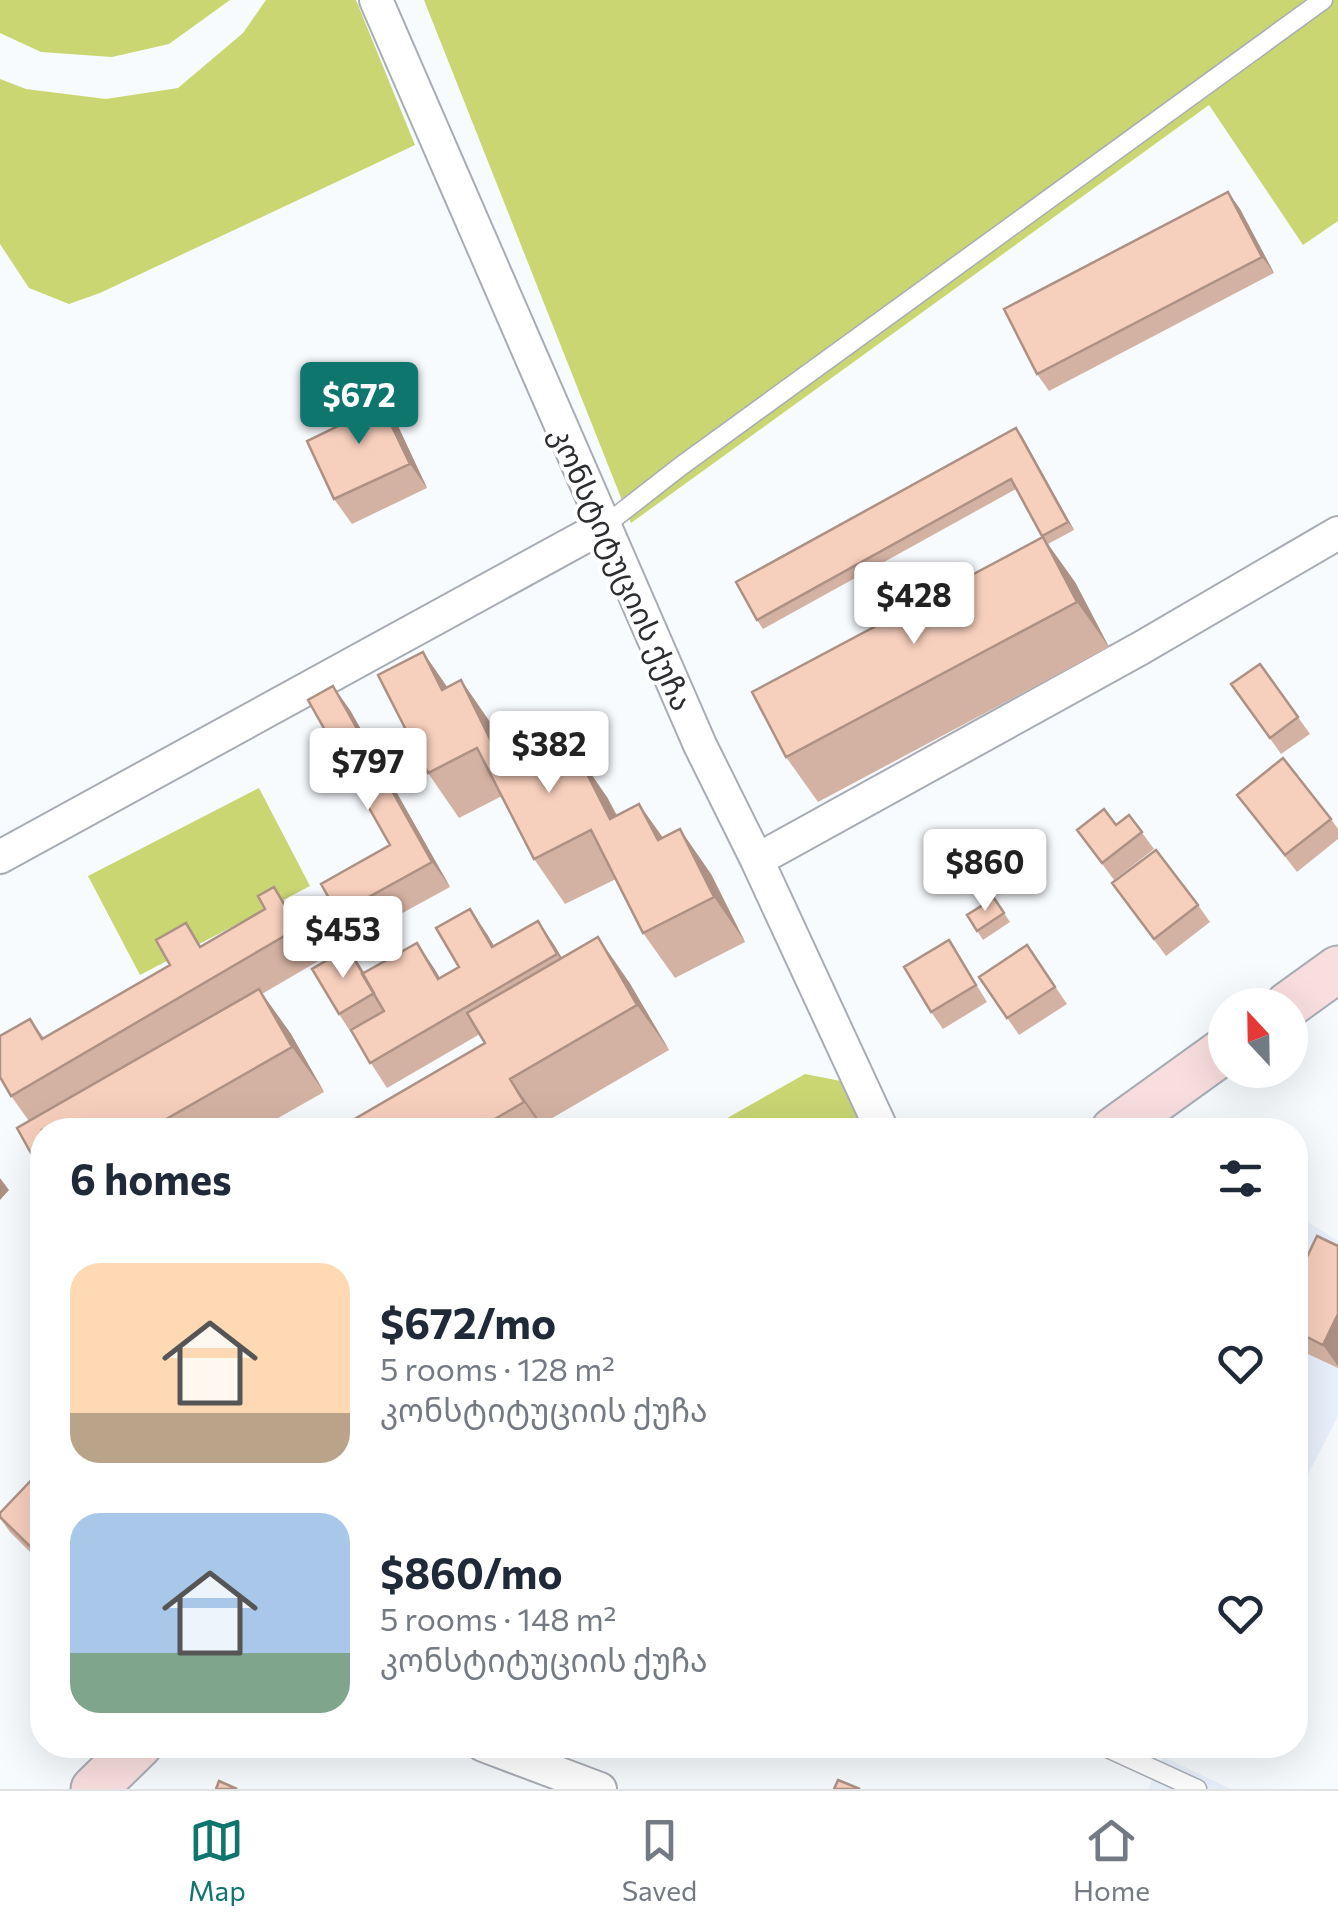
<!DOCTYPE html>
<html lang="en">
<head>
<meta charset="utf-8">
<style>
	body { margin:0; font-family:Commissioner,"Noto Sans Georgian",sans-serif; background:#f6f6f7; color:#1f2937; height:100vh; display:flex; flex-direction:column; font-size:38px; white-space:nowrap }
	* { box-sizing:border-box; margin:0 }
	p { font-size:32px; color:#747a83 }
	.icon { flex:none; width:55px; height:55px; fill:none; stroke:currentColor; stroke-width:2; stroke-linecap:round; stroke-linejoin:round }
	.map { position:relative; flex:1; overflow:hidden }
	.panel { position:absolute; left:30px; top:1118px; width:1278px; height:640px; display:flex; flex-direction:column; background:#fff; border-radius:40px; box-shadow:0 10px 40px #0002 }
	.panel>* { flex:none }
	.needle { width:65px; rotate:338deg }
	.tools { position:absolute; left:1208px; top:988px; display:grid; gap:20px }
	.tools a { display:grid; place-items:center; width:100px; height:100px; border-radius:50%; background:#fff; box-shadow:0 10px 40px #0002; font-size:50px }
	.price { position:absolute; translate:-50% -85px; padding:0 22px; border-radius:10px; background:#fff; color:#222; font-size:32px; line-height:65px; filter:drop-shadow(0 2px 5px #0008) }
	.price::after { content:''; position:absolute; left:50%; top:60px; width:30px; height:22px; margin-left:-15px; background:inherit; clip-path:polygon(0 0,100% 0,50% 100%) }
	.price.selected { background:#0f766e; color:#fff }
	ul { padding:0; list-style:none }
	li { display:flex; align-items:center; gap:30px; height:250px; padding:0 40px }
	li span { display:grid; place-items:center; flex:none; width:280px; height:200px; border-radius:30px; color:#555 }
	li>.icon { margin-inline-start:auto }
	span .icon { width:120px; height:120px; fill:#fffc; stroke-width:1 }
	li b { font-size:42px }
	h2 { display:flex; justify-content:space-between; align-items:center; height:120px; padding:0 40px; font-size:42px }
	.tabs { display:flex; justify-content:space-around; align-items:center; height:140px; border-top:2px solid #e0e1e3; background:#fff; font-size:28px; color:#747a83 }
	.tabs a { display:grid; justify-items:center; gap:5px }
	.tabs .selected { color:#0f766e }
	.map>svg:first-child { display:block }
</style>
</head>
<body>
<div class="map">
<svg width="1338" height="1789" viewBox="0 0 1338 1789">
	<rect width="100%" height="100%" fill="#f8fbfe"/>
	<path fill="#e9f1fd" d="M1295,1214L1338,1241V1416L1295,1500Z
		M1141,1745H1170L1164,1757L1231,1789H1148L1163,1757Z"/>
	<path fill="#c9d672" d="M0,0H230L169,44L112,57L41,52L0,33Z
		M266,0H356L415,145L100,293L69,304L29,288L0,244V79L26,89L106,99L178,88L243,33Z
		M424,0H1338V221L1303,245L1209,105L631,523Z
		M259,788L310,886L140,975L88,876Z
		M805,1074L841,1081L863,1130H706Z"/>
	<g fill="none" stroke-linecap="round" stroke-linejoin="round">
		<defs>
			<path id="service" d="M604,526L681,466L1323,0
				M1101,1745L1197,1789"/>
			<path id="minor" d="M376,0L700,745L757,860L882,1130
				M0,857L604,526
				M757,860L1141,648L1338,533
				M483,1745L600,1789"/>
			<path id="secondary" d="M1288,1005L1338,969
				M1114,1130L1225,1050
				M94,1789L139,1745"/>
		</defs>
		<use href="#service" stroke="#a8adb5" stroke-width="21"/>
		<use href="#minor" stroke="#a8adb5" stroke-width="36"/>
		<use href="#secondary" stroke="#a8adb5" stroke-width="49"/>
		<use href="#service" stroke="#fff" stroke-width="18"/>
		<use href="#minor" stroke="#fff" stroke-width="32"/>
		<use href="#secondary" stroke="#f9dedf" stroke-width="45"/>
	</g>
	<path fill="#d4b2a3" d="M1228,192L1240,209L1274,273L1049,391L1037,374Z
		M390,409L427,488L352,524L334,499Z
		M1016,428L1074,530L1048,544L1016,489L763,629L757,620Z
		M1075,582L1109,647L818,802L786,757Z
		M423,652L447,687L461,680L492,725L500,741L551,765L607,797L617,815L663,838L711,874L745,942L675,978L643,933L616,879L565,904L534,859L502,796L459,818L428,773Z
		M1260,664L1310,734L1281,754L1231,684Z
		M350,710L450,887L355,939L338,914L390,845Z
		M1237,795L1331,819L1338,829V839L1297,872Z
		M1129,815L1154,849L1114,880L1077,830L1116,825Z
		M1112,883L1198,905L1210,922L1166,956Z
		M994,898L1010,922L983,940L967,915Z
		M296,919L320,960L262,994L291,1034L324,1092L257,1130H42L29,1121L11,1096L30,1019L44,1038L202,946Z
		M538,921L562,958L629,982L669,1050L542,1124L545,1130H359L485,1043L480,1034L387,1088L339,1014L348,948L365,973L417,943L440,978L459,967L487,934L494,946Z
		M949,940L987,1002L943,1029L931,1012Z
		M1027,945L1067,1004L1019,1035L979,977Z
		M1338,1246V1368L1295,1348V1282Z
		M42,1471V1564L10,1532L0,1518V1513Z"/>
	<path fill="#ad9184" d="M1228,192L1240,209L1274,273L1262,257Z
		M372,385L390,409L427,488L410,464Z
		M1016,428L1022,436L1074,530L1068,522Z
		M1043,537L1075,582L1109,647L1077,602Z
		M423,652L454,697L442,690Z
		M461,680L492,725L524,790L493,745Z
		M333,686L350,710L450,887L432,862Z
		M525,728L557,773L545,768Z
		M576,752L607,797L641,864L610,819Z
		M639,804L671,849L658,840Z
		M680,829L711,874L745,942L714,897Z
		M274,887L296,919L320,960L298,928Z
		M470,909L487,934L509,972L492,947Z
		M538,921L555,946L574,979L557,954Z
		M598,937L629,982L669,1050L637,1005Z
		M417,943L434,968L455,1004L438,979Z
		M259,989L291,1034L324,1092L292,1047Z
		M510,1079L542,1124L545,1130H543L524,1102Z
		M0,1178L9,1190L0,1200Z
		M1338,1314V1366L1323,1345Z"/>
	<path fill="#f7cfbd" stroke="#ad9184" stroke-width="2.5" d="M1228,192L1262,257L1037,374L1004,309Z
		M372,385L410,464L334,499L307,441L359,416L349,396Z
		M1016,428L1068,522L1042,536L1011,479L757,620L736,582Z
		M1043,537L1077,602L786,757L752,692Z
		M423,652L442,690L461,680L493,745L525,728L545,768L576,752L610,819L639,804L658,840L680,829L714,897L643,933L591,830L534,859L477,748L428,773L378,675Z
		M1260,664L1298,717L1270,738L1231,684Z
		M333,686L432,862L338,914L321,884L390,845L308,700Z
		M1283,758L1331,819L1285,855L1237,795Z
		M1104,809L1116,825L1129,815L1142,832L1102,863L1077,830Z
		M1156,850L1198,905L1154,939L1112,883Z
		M274,887L298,928L11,1096L0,1077V1036L30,1019L42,1039L170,965L156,940L186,923L200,947L265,909L258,896Z
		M994,898L1004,913L977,931L967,915Z
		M470,909L492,947L538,921L557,954L370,1063L351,1030L384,1011L362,974L417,943L438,979L459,967L436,928Z
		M598,937L637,1005L510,1079L524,1102L476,1130H359L353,1120L485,1043L467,1013Z
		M949,940L976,985L931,1012L904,967Z
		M1027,945L1055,987L1007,1018L979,977Z
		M348,948L374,993L339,1014L312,969Z
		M259,989L292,1047L147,1130H42V1173L17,1128Z
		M1317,1236L1338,1246V1314L1323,1345L1295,1331V1282Z
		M41,1470L42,1471V1558L0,1517V1513Z
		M838,1780L860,1789H834Z
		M219,1781L237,1789H216Z"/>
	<g text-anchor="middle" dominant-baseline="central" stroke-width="8" stroke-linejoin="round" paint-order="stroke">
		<g font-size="30" fill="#2b2d30" stroke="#fff">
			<text transform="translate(623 568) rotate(66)">კონსტიტუციის ქუჩა</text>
		</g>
	</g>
</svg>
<div class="tools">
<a><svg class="needle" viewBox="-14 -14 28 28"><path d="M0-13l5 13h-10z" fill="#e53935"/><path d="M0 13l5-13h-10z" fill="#747a83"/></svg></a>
</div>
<b class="price selected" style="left:359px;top:447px">$672</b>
<b class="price" style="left:914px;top:647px">$428</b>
<b class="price" style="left:549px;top:796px">$382</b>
<b class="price" style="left:368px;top:813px">$797</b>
<b class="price" style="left:985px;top:914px">$860</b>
<b class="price" style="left:343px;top:981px">$453</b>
<section class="panel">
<h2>6 homes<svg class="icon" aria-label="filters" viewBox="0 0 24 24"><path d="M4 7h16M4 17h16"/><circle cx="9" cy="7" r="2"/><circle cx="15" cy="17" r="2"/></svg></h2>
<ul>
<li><span style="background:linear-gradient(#ffd9b3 75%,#b9a48a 0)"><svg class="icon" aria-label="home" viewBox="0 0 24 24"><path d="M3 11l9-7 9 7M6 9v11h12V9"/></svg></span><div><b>$672/mo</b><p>5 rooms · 128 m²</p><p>კონსტიტუციის ქუჩა</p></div><svg class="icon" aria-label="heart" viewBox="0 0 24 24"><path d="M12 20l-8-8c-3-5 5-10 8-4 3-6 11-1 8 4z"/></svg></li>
<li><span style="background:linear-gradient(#a9c7e8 70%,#7fa58c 0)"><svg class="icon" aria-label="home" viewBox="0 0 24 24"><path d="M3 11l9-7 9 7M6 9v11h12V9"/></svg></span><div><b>$860/mo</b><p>5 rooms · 148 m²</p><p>კონსტიტუციის ქუჩა</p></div><svg class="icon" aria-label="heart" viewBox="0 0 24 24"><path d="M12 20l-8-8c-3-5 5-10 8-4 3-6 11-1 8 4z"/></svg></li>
</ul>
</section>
</div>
<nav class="tabs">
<a class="selected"><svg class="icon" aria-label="map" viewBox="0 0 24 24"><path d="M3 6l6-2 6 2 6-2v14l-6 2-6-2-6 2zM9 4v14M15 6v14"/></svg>Map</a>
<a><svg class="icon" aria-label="saved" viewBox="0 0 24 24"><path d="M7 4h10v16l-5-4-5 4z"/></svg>Saved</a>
<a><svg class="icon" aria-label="home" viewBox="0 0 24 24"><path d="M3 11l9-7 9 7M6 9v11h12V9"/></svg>Home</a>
</nav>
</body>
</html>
